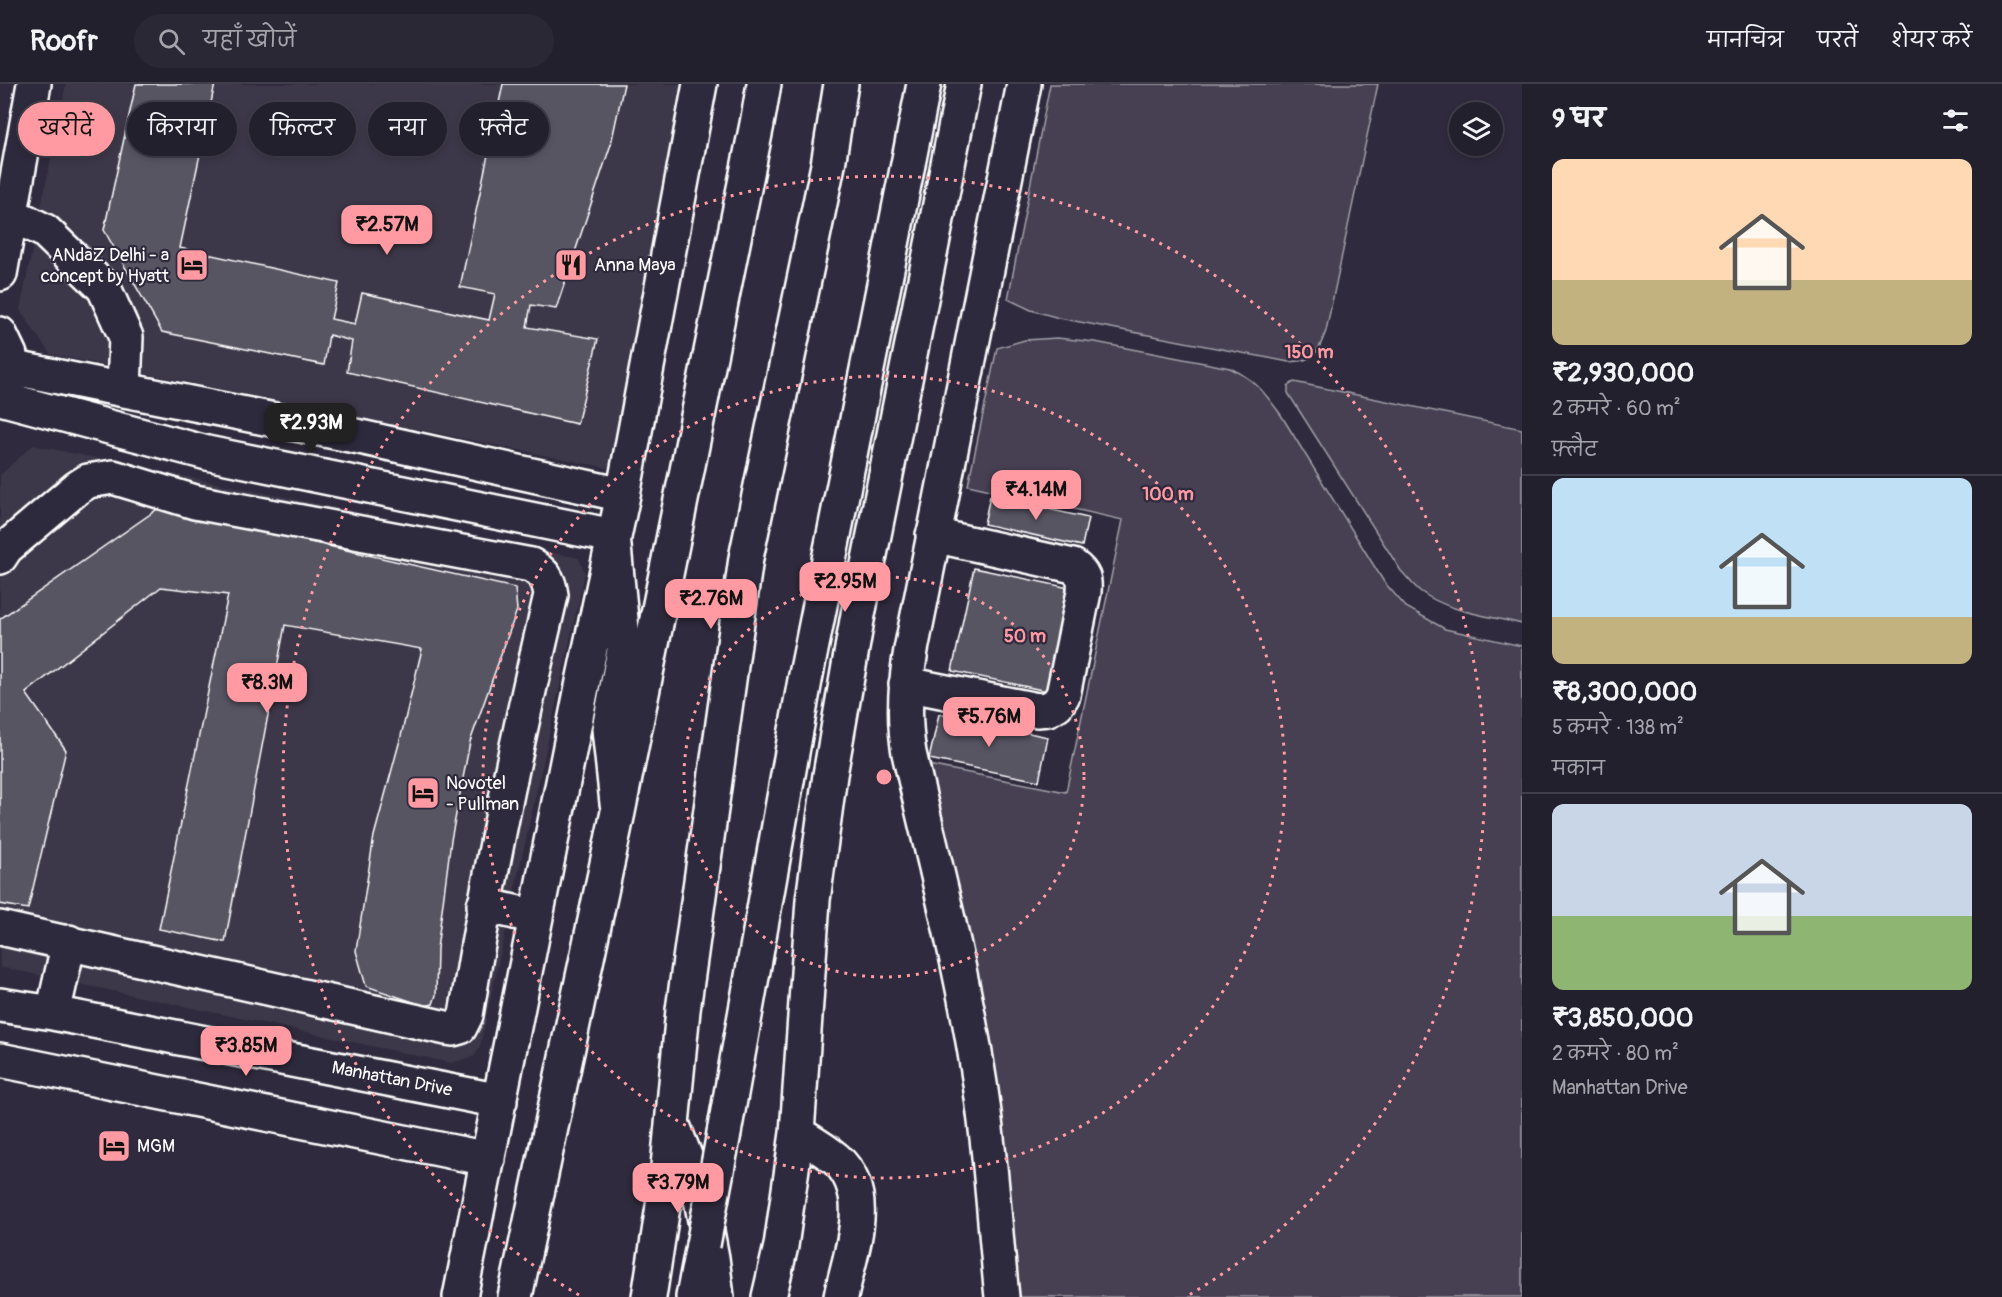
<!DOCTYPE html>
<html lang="hi">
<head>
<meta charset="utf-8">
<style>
	body { margin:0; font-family:Pangolin,"Playpen Sans Deva",sans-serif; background:#2b2836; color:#f1f3f6; height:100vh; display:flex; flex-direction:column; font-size:22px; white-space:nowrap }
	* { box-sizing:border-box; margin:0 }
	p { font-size:20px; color:#a3a3aa }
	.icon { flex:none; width:33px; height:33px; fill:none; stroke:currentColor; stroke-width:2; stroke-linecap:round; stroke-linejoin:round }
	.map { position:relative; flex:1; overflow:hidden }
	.drawer { display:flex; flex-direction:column; background:#23202e; width:480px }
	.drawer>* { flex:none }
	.top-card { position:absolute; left:18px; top:18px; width:570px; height:54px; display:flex; gap:12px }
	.controls { position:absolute; left:1449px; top:18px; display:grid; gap:12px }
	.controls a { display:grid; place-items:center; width:54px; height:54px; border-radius:50%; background:#23202e; box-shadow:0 3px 9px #0003,0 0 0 2px #403e4a; font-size:30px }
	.price { position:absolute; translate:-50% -51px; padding:0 14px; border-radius:12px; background:#ff9aa2; color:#111; font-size:20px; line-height:39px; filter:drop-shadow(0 2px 3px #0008) }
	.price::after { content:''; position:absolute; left:50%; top:36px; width:18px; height:14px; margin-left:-9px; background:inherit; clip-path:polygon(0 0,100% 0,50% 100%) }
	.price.on { background:#222; color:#fff }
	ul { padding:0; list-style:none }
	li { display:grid; align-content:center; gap:12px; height:318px; padding:0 30px }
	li+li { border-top:2px solid #403e4a }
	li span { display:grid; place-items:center; height:186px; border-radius:12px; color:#555 }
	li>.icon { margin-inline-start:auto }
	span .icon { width:108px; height:108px; fill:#fffc; stroke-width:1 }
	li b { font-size:26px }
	h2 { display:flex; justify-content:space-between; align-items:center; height:72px; padding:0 30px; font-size:26px }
	.chip { padding:0 21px; border-radius:27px; background:#23202e; box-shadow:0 3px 9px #0003,0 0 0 2px #403e4a; font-size:21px; line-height:54px }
	.chip.on { background:#ff9aa2; color:#111 }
	header { display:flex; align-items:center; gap:36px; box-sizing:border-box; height:84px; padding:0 30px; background:#23202e; border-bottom:2px solid #403e4a }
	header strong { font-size:28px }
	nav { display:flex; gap:33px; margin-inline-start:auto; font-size:21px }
	.search { width:420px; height:54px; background:#2b2836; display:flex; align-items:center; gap:15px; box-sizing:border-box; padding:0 21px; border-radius:33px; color:#a3a3aa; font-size:22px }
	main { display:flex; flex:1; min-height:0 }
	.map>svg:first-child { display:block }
</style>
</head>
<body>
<header>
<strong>Roofr</strong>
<div class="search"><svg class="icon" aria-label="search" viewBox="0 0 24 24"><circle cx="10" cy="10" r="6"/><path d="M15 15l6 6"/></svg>यहाँ खोजें</div>
<nav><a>मानचित्र</a><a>परतें</a><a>शेयर करें</a></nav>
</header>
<main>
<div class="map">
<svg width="1522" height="1213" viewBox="0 0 1522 1213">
	<rect width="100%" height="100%" fill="#2f2a3d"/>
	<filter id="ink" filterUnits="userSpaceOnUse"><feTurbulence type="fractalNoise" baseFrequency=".0167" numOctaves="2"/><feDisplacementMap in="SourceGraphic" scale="12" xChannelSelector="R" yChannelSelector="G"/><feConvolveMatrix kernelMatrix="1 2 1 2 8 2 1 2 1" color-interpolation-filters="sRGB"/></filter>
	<g filter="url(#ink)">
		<path fill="#3c3749" d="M66,0H691L622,387L50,270L20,226Z
			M33,361L579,474L585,489L480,962L475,972L451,979L0,883V391Z"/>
		<path fill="#464152" stroke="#a2a0a8" stroke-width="1.5" d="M1050,0H1378L1326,247C1317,270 1315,277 1289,278L1059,234L1031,226L1008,215Z
			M1057,254L1095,258L1230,284C1257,297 1264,308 1281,331L1384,498L1406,523L1445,545L1522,562V1213H1015L928,681L1066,708L1123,436L968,401L997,264L1025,256Z
			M1294,298L1522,345V540C1489,532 1448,528 1420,507C1413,501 1407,493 1401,487L1288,309V302Z"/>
		<path fill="#595564" stroke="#fff" stroke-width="1.5" d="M136,0H215L180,164L339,199L331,235L355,240L362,209L489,236L495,210L460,203L503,0H624L611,60L556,225L531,221L527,243L598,255L577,340L347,288L352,257L329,251L324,281L162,248L104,146Z
			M990,412L1088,434L1082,462L984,440Z
			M159,424L515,504L517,526L470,658L451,756L437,865L436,911L433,920L425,922L366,902L356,867L374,752L401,652L422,565L285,541L225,858L159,845L228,511L161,503L26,609L66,666L28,825L0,820V535Z
			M974,484L1074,505L1052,608L952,587Z
			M939,630L1048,653L1039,697L929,675Z"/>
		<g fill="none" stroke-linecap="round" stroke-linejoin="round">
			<defs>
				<path id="minor" d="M11,130L45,147L104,204L126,253L124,306
					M0,190L34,0
					M0,250L10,271L7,303
					M9,283L360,353L623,411
					M4,315L207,369L613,452L624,566L609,645L617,719
					M0,473L6,464L77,404L88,397L113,393L195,418L531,481C544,489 549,495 551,511C518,650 489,790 466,931L460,943L453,945L446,944L0,844
					M906,600L1037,626L1048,625L1057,620L1063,611L1084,508C1085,495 1084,490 1073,482L933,451
					M484,821L536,833
					M0,921L53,929L500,1017
					M53,929L69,858
					M0,976L488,1075
					M724,1049L805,596L924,0
					M797,1049C810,1057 824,1065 836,1075C876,1111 849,1170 841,1213
					M460,1213L583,598L623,411L700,0
					M693,1213L703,1161
					M769,1213L781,1162L797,1049L813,816L830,691L857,536L964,0
					M1002,1213C994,1136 990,1058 977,981C960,876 933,773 909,669C903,634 905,601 911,566L1024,0"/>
				<path id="major" d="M674,1044L700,1110L712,1174L717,1213
					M515,1213L618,728L757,40L764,0
					M649,1213L666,1103L683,926L746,474L828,81L841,0"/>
			</defs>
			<use href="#minor" stroke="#fff" stroke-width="38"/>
			<use href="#major" stroke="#fff" stroke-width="38"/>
			<use href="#minor" stroke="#2f2a3d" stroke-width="33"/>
			<use href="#major" stroke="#2f2a3d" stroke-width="33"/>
			<defs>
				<path id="minor-bridge" d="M703,1161L724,1049"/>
			</defs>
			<use href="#minor-bridge" stroke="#fff" stroke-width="38" stroke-linecap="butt"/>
			<use href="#minor-bridge" stroke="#2f2a3d" stroke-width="33"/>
		</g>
	</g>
	<g fill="none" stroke="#ff9aa2" stroke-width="3" stroke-dasharray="3 6">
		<circle cx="884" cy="693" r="200"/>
		<circle cx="884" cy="693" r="401"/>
		<path d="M579 1211A601 601 0 1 1 1189 1211"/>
	</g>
	<defs>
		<symbol id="hotel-square" viewBox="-11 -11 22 22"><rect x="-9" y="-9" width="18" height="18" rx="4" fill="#ff9aa2" stroke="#2f2a3d"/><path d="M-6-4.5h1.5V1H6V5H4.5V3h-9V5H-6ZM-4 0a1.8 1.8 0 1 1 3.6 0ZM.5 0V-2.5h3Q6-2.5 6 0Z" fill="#111"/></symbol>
		<symbol id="restaurant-square" viewBox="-11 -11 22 22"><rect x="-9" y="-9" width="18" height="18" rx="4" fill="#ff9aa2" stroke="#2f2a3d"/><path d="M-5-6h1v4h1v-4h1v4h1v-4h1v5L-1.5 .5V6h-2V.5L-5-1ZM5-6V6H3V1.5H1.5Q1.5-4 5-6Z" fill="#111"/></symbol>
	</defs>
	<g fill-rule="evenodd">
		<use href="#hotel-square" x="173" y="162" width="38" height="38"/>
		<use href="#restaurant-square" x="552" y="162" width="38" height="38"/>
		<use href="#hotel-square" x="404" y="690" width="38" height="38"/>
		<use href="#hotel-square" x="95" y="1043" width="38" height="38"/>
	</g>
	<g text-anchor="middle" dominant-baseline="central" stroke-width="4.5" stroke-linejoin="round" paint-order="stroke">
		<g font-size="18" fill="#fff" stroke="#2f2a3d" text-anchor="start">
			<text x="169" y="171" text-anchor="end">ANdaZ Delhi - a<tspan x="169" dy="21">concept by Hyatt</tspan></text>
			<text x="594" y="181">Anna Maya</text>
			<text x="446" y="699">Novotel<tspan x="446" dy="21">- Pullman</tspan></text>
			<text x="137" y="1062">MGM</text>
		</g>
		<g font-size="18" fill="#fff" stroke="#2f2a3d">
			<text transform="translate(392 995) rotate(11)">Manhattan Drive</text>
		</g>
	</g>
	<circle cx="884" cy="693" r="9" fill="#ff9aa2" stroke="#2f2a3d" stroke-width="3"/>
	<g font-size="18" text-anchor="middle" font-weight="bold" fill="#ff9aa2" stroke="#2f2a3d" stroke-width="4.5" stroke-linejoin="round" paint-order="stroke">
		<text x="1309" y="274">150 m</text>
		<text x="1168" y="416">100 m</text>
		<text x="1025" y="558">50 m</text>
	</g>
</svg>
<div class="controls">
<a><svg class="icon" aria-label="layers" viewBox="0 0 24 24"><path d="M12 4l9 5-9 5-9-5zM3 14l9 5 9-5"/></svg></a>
</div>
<b class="price" style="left:387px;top:172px">₹2.57M</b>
<b class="price on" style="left:311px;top:370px">₹2.93M</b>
<b class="price" style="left:1036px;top:437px">₹4.14M</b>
<b class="price" style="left:845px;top:529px">₹2.95M</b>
<b class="price" style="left:711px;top:546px">₹2.76M</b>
<b class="price" style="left:267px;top:630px">₹8.3M</b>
<b class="price" style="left:989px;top:664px">₹5.76M</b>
<b class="price" style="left:246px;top:993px">₹3.85M</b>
<b class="price" style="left:678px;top:1130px">₹3.79M</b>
<div class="top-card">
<a class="chip on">खरीदें</a>
<a class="chip">किराया</a>
<a class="chip">फ़िल्टर</a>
<a class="chip">नया</a>
<a class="chip">फ़्लैट</a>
</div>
</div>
<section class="drawer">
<h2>9 घर<svg class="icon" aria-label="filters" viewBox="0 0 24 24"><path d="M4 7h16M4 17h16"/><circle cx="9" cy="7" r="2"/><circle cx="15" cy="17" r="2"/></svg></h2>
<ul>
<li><span style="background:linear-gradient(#ffd9b3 65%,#c2b280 0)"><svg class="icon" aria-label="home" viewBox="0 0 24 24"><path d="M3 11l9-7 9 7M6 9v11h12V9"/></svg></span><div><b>₹2,930,000</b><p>2 कमरे · 60 m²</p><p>फ़्लैट</p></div></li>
<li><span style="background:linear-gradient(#bfe0f5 75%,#c2b280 0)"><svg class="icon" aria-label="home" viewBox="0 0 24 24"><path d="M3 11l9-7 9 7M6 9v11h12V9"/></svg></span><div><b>₹8,300,000</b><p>5 कमरे · 138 m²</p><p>मकान</p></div></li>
<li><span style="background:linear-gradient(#c9d6e8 60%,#8fb573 0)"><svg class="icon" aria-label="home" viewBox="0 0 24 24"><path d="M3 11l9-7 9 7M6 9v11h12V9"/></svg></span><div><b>₹3,850,000</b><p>2 कमरे · 80 m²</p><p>Manhattan Drive</p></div></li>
</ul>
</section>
</main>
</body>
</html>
